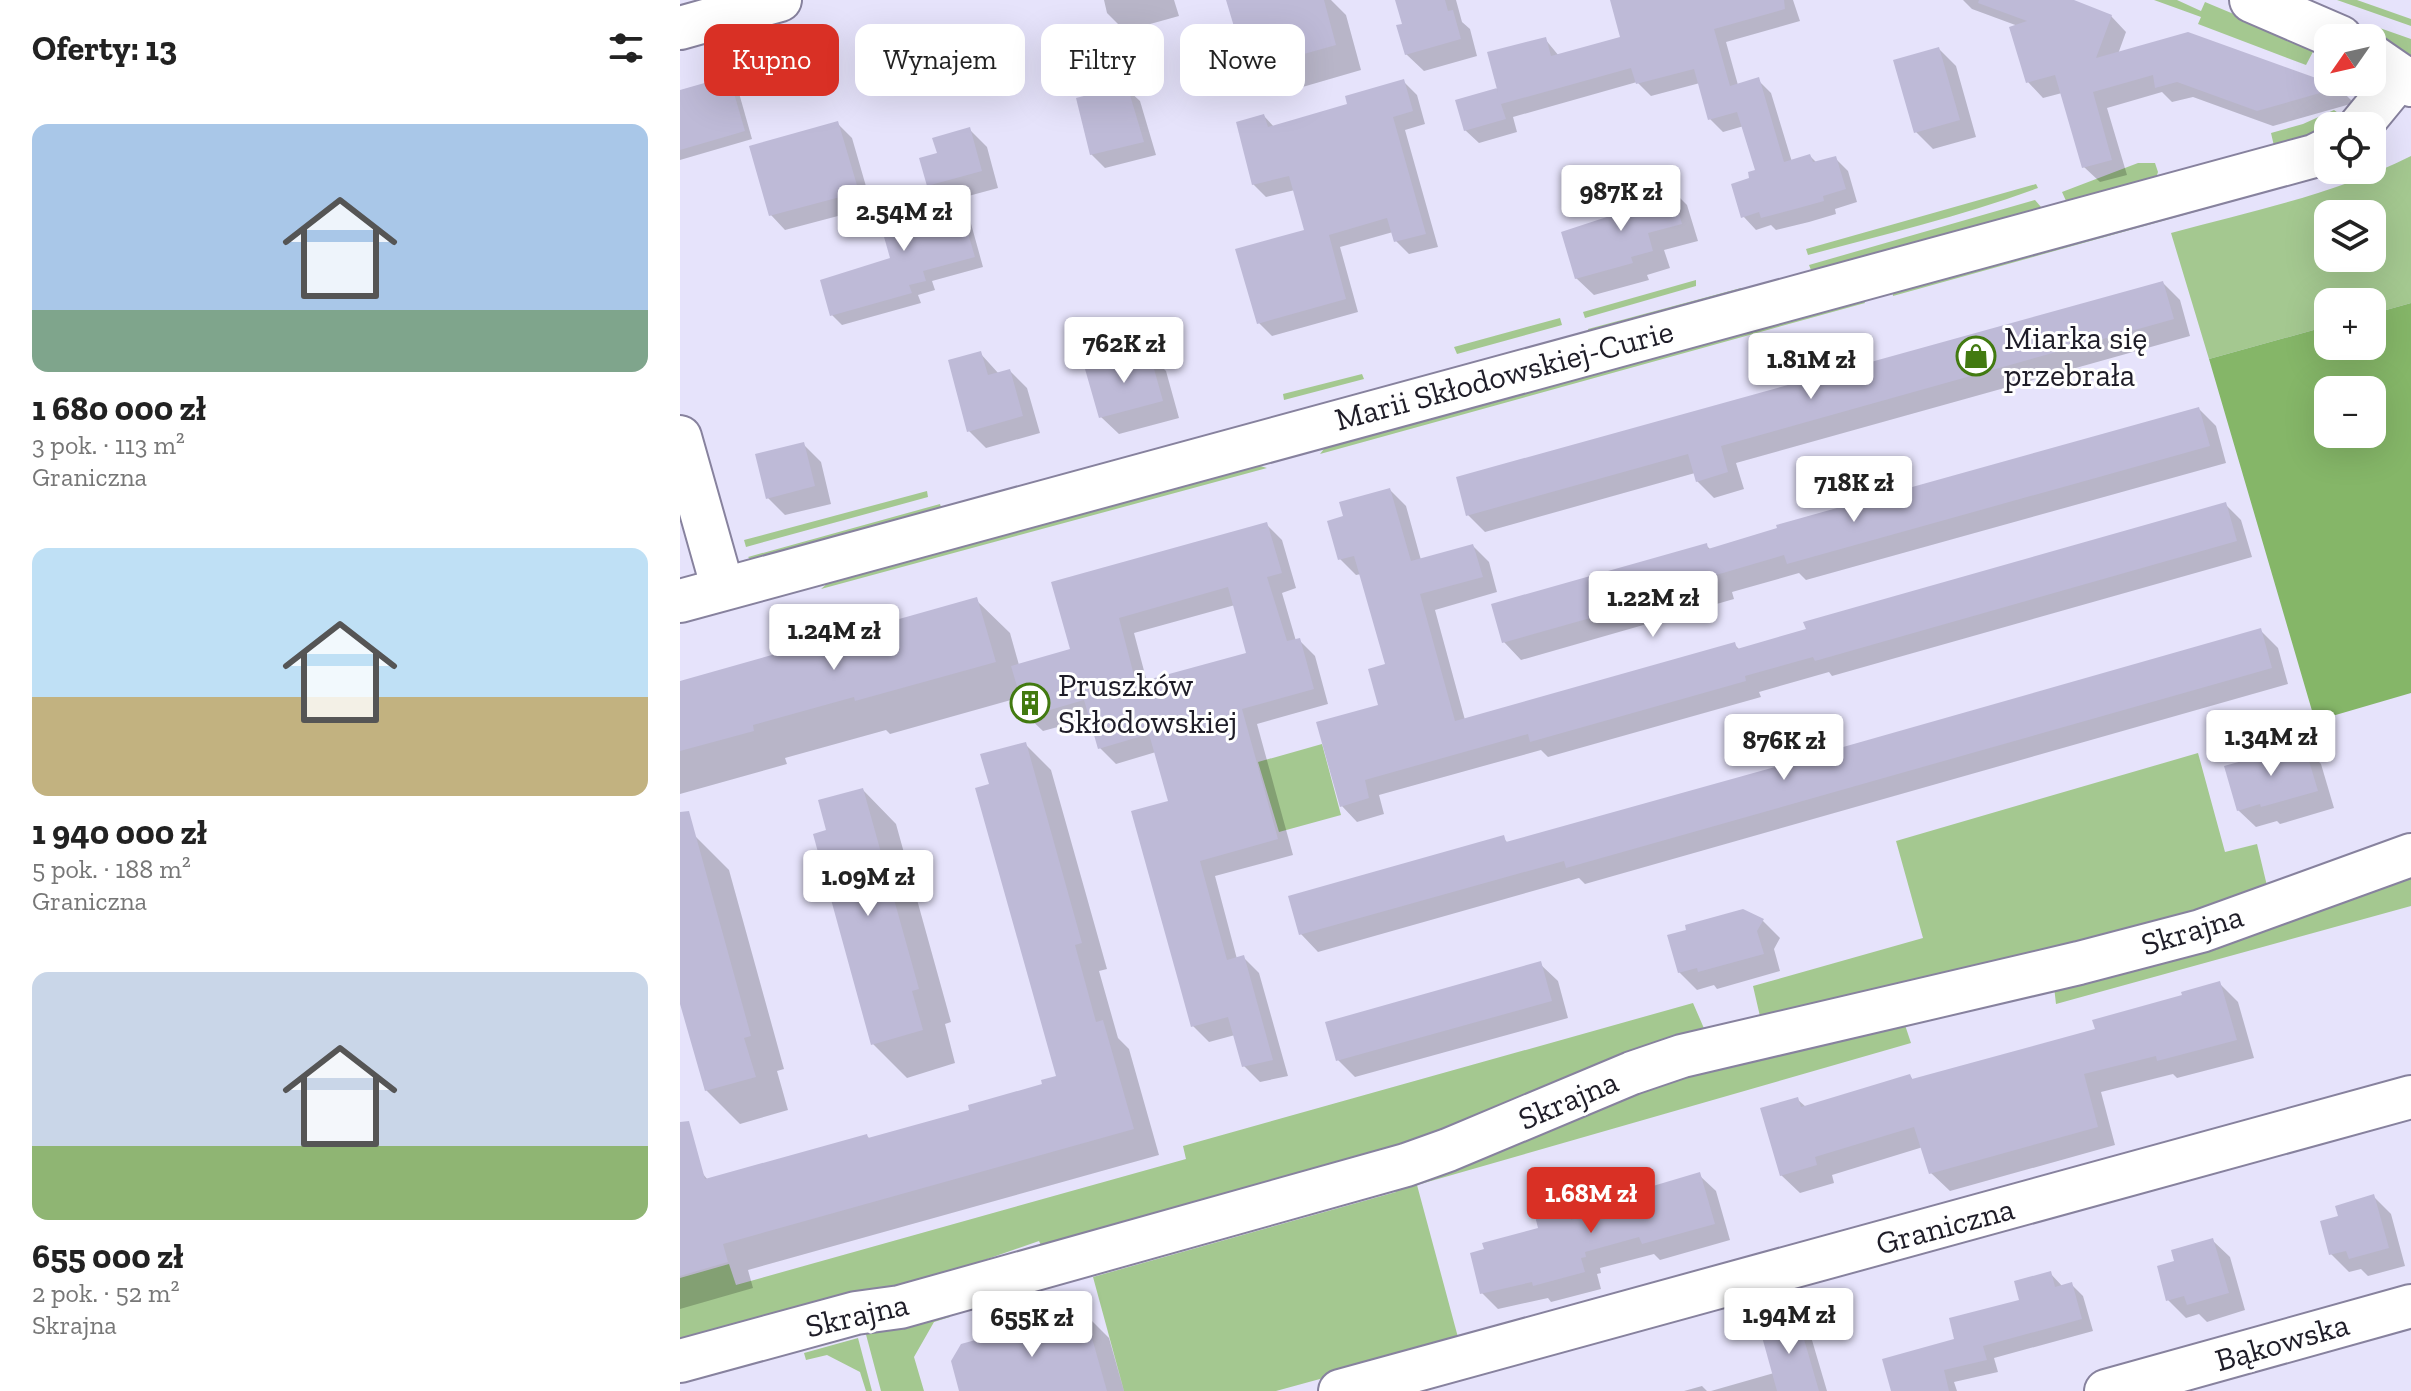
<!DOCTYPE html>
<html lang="pl">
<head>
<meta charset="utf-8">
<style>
	body { margin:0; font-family:"Zilla Slab",serif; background:#f2f2f2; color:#222; height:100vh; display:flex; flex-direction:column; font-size:30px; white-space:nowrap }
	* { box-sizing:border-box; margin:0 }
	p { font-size:26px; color:#767676 }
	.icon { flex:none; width:44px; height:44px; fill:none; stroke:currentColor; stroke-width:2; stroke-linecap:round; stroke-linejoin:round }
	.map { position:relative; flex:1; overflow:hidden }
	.panel { display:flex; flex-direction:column; background:#fff; width:680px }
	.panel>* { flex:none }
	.top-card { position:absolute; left:24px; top:24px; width:760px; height:72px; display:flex; gap:16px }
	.needle { width:52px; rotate:236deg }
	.fabs { position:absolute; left:1634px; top:24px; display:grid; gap:16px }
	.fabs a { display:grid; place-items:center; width:72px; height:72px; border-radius:16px; background:#fff; box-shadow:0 8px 32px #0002; font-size:40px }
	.price { position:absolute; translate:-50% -68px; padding:0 18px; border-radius:8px; background:#fff; color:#222; font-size:26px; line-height:52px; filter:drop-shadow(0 2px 4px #0008) }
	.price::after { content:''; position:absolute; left:50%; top:48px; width:24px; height:18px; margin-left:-12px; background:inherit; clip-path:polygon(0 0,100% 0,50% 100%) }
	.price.on { background:#d93025; color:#fff }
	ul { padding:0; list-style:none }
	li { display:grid; align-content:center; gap:16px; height:424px; padding:0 32px }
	li span { display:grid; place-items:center; height:248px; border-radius:16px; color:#555 }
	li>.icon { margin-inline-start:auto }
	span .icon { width:144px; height:144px; fill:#fffc; stroke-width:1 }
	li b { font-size:34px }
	h2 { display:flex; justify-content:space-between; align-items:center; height:96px; padding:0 32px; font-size:34px }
	.tag { padding:0 28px; border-radius:16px; background:#fff; box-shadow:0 8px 32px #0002; font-size:28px; line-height:72px }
	.tag.on { background:#d93025; color:#fff }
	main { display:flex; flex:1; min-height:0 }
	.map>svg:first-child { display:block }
</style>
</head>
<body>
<main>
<section class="panel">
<h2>Oferty: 13<svg class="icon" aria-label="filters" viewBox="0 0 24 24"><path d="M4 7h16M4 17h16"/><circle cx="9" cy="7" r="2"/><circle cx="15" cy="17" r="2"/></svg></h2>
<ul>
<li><span style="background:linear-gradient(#a9c7e8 75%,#7fa58c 0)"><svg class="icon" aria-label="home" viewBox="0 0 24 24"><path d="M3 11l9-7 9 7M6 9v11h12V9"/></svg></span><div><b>1 680 000 zł</b><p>3 pok. · 113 m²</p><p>Graniczna</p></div></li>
<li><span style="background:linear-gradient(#bfe0f5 60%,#c2b280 0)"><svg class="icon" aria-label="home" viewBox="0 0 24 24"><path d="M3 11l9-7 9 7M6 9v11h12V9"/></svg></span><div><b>1 940 000 zł</b><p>5 pok. · 188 m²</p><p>Graniczna</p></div></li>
<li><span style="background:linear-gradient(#c9d6e8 70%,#8fb573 0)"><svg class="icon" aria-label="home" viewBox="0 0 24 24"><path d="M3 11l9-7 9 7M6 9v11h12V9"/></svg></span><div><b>655 000 zł</b><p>2 pok. · 52 m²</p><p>Skrajna</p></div></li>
</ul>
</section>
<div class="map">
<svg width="1731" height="1391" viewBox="0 0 1731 1391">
	<rect width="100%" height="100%" fill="#e6e3fb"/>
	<path fill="#a4c890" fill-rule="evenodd" d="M1474,0H1497L1521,11L1525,2L1635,48L1626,65L1518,24L1521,17Z
		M1657,0H1677L1731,19V26Z
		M1694,26L1731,39V61L1687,31Z
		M1654,110L1661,115L1653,126H1648V129L1594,146L1591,133L1623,124Z
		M1731,156V303L1692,314V302H1648V326L1529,359L1491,233C1572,211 1656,194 1731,156ZM1648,214H1692V258H1648Z
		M1458,163H1475L1478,172L1476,178L1387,203L1382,192Z
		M1648,170H1665L1213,296L1212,289Z
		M1356,184L1358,188C1283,216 1205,234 1128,255L1126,249Z
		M1355,200L1361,207L1360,211L1133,275L1129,265Z
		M1016,280V286L905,318L903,312Z
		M1061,288L1063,294L909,333L908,329Z
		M1183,298L1185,303L640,454L647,445Z
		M880,318L882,325L777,354L774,347Z
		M682,374L684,379L604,400L603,394Z
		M577,465L587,468L141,589L149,582Z
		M247,491L248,497L66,547L64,540Z
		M260,504L263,514L71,560L68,557Z
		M642,744L661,815L599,832L578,762Z
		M1518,753L1545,852L1577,844L1588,890L1563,905L1082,1025L1073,986L1243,938L1216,841Z
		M1731,864V906L1376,1004L1373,978Z
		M1013,1003L1026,1033L783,1131L367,1258L359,1241L253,1278L176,1293L0,1338V1278L49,1264L56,1285L506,1159L503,1146Z
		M1221,1013L1231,1043L737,1185L779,1341L596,1391H444L413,1277L716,1192L713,1178L910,1103Z
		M269,1311L270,1317L254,1322L234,1357L244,1391H201L184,1327Z
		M178,1338L192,1391H186L180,1372L147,1355L126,1360L124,1353Z"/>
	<path fill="#85b668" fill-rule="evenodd" d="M1731,303V693L1635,721L1529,359L1648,326V346H1692V314ZM1648,390H1692V434H1648Z"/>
	<path fill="#0003" fill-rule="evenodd" d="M424,0H494L499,16L445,31L427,13Z
		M579,0H651L666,15L681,70L595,95L569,69Z
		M717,0H776L782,22L790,29L797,56L744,71L726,54L724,25Z
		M931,0H1113L1120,21L1046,42L1058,85L1078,80L1091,93L1112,162L1130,156L1137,163L1155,158L1168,171L1177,202L1155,209L1156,214L1129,222L1096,230L1091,225L1076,230L1063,216L1071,180L1077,171L1064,126L1043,132L1030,119L1020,83L971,96L957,82L833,117L837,132L799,143L785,130L816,90L865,39L879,56L942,39Z
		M1283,0H1379L1431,16L1446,32L1438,54L1507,34L1660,89L1674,103L1593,126L1513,97L1492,102L1482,92L1427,108L1447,175L1420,182L1404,167L1382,93L1363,98L1348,82L1338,26L1292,9Z
		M1259,49L1276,66L1296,137L1253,149L1236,132Z
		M49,78L57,86L72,139L0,160V92Z
		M724,82L737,95L745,124L725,130L758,247L729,254L716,241L713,232L660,247L678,312L592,336L579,323L627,232L615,190L586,197L573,184L584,116L594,127L669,105Z
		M446,88L460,101L476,155L425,168L411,154Z
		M157,123L172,138L192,207L105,230L91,215Z
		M290,130L307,147L318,188L281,198L285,202L303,267L252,281L255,290L238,295L241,303L162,325L152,315L212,259L260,196L249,185L259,154Z
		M990,188L1007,205L1018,241L984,250L990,268L967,275L969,280L914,295L896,278L939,215Z
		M1483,283L1500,300L1510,336L1056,463L1064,489L1034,498L1017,481L1015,473L805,532L788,515L778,479Z
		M300,353L319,374L330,371L347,388L360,433L306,448L289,431Z
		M468,353L486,371L499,418L439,434L421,417Z
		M1519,409L1536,426L1546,463L1126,580L1119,573L1052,592L1054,599L841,660L824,642L1026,545L1031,550Z
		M123,444L141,462L151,504L105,515L88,498Z
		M710,490L726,506L741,560L793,546L809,562L817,592L755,610L785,720L1054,644L1060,650L1545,504L1561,520L1572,557L1152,676L1149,672L1079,692L1081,697L868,757L861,750L699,795L704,814L677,822L661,805L701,706L708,666L681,574L676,575L660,559L666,517Z
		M586,524L602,540L616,588L602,593L616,641L619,640L635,656L648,704L577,724L613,855L535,876L557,959L563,957L579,973L608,1076L580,1082L564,1066L555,1035L529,1042L513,1026L490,802L476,752L436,764L420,748L411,718L363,731L347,716L342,697L210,734L206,730L105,758L107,764L0,794V683L296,600L330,633L339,665L392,650L373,584ZM555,605L569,654L467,682L454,633Z
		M1580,630L1598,648L1608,684L905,884L899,878L638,952L621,934L823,838L829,844L1098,768L1120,732L1138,750L1139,755Z
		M345,744L371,770L427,969L419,971L438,1038L449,1049L479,1155L68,1270L73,1288L0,1309V1181L23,1174L28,1180L187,1136L191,1140L292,1111L364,1085L379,1077L311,786Z
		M1624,746L1641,764L1654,808L1600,824L1597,821L1576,827L1558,810Z
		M183,790L216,824L271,1022L265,1024L275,1063L227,1078L193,1044L149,832Z
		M15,836L49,870L104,1069L97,1071L108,1110L60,1124L26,1090L0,996V841Z
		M1063,911L1083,921L1100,938L1094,949L1100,971L1037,989L1034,985L1017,990L999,972Z
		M860,964L878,981L888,1018L675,1077L658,1060Z
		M1539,983L1558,1002L1574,1058L1497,1078L1493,1074L1421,1092L1435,1145L1270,1191L1251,1173L1243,1147L1152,1175L1154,1183L1120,1193L1101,1175L1117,1099L1126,1107L1230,1076L1234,1081L1417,1030Z
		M1019,1175L1036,1191L1050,1240L980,1260L974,1254L920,1268L921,1273L917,1274L921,1289L871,1302L868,1298L818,1309L802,1293L860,1229L887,1209L897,1220L951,1202Z
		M1694,1197L1711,1214L1725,1266L1688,1276L1681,1269L1669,1272L1651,1254L1660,1218Z
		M1532,1240L1550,1257L1565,1310L1527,1322L1519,1314L1506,1318L1488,1300L1497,1262Z
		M1370,1273L1383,1287L1391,1284L1403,1296L1413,1331L1314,1358L1318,1372L1274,1382L1277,1391H1213L1276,1340L1342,1302Z
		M403,1312L429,1338L444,1391H281Z
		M1116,1317L1129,1330L1147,1391H1031L1094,1373Z
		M1022,1386L1027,1391H1004Z"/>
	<path fill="#bebad7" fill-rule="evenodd" d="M546,0H644L656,45L567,70Z
		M715,0H765L768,11L773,10L781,39L725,55L716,25L722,24Z
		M930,0H1104L1105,9L1034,29L1050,86L1079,77L1104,162L1130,154L1133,162L1156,156L1166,189L1143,196L1144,201L1115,209L1081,218L1079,212L1061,218L1051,184L1069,178L1068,172L1075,170L1057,112L1028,120L1014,69L956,84L951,68L821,104L826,119L784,131L775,100L817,88L818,93L807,52L866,37L871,56L940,37Z
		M1299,0H1394L1432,15L1416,58L1508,32L1661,87L1577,111L1497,82L1475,88L1473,75L1413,92L1432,160L1402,168L1375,75L1346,83L1329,27L1347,21L1298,3Z
		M1259,47L1280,120L1234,133L1213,60Z
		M49,76L65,131L0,150V90Z
		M724,79L733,111L713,117L746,234L714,242L707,218L649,235L666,299L577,324L555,249L624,230L609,176L572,185L556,122L584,114L588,127L667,104L665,96Z
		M447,85L464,142L410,155L396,98Z
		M158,121L179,192L89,216L69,146Z
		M290,127L302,171L247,186L239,158L257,153L252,138Z
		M991,186L1002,224L968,233L973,251L951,257L953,263L895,279L881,232L936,214L933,203Z
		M275,190L295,257L243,271L246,281L229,285L232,293L150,316L140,280L210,258L197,212Z
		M1483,281L1494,319L1041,446L1048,472L1016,482L1008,454L786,516L776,477Z
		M301,351L308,375L330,369L343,416L287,432L268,360Z
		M469,351L483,401L419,418L405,369Z
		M1519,407L1530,446L1107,564L1104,555L1036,575L1038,582L822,643L811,604L1027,543L1028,549L1097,528L1096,525Z
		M124,442L135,486L86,499L75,454Z
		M710,488L731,561L793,544L803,577L740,594L775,721L1055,642L1057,649L1126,629L1123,622L1546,502L1557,541L1135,661L1133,657L1065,676L1066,681L850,742L848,734L685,780L689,798L660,807L636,722L698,705L688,669L705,664L674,556L658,560L647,521L663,516L659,502Z
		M587,522L602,573L587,577L607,641L620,638L634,689L562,709L598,839L520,861L547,960L564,955L593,1060L562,1067L548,1017L511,1027L500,987L451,811L488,801L469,734L418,749L404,700L346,717L331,666L390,649L371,582ZM548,587L566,653L456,683L439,618Z
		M297,597L316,662L175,701L174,697L73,725L74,731L0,751V681Z
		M1581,628L1592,668L886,868L884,861L619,935L608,896L824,835L826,842L1095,767L1088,739L1121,730L1128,757Z
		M346,742L402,943L395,945L416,1022L423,1020L454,1129L43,1244L48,1262L0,1276V1122L9,1121L25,1179L187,1134L188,1138L289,1110L288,1105L362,1084L361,1080L376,1076L295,788L309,784L300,754Z
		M1624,744L1638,791L1581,807L1580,804L1557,811L1544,766Z
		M183,788L239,989L232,991L243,1030L191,1045L133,834L146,830L138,800Z
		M9,811L71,1036L64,1038L76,1077L25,1091L0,1004V812Z
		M1063,909L1084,919L1077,931L1084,954L1018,972L1017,968L998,973L987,935L1006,930L1005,925Z
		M861,961L872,1001L656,1061L645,1022Z
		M1540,981L1557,1040L1477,1061L1476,1056L1404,1074L1418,1127L1249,1174L1234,1127L1135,1157L1137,1165L1100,1176L1080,1108L1118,1097L1121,1107L1230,1074L1232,1079L1331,1052L1415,1029L1412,1020L1502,995L1501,992Z
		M1020,1172L1035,1224L962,1244L959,1237L905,1252L906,1257L901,1258L905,1272L853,1286L852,1282L800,1294L790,1253L804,1249L802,1243L858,1228L855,1216L888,1207L891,1220L948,1201L946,1194Z
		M1694,1194L1709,1248L1669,1259L1666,1251L1649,1255L1640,1221L1658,1216L1655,1206Z
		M1533,1238L1549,1293L1507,1305L1504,1296L1486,1301L1477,1266L1494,1261L1491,1250Z
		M1371,1271L1375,1287L1392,1282L1402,1319L1303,1346L1307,1360L1264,1370L1269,1391H1211L1202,1359L1274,1339L1269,1318L1339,1300L1334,1281Z
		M404,1310L427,1391H279L271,1361L281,1344Z
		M1117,1315L1139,1391H1097L1079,1326Z"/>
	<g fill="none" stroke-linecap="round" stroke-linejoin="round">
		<defs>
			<path id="minor" d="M0,28L100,0
				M1680,126L1721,76
				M0,437L43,589
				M0,601C544,452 1089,305 1634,156L1648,149
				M0,1361L176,1313L220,1307L726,1165L768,1150L952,1073L1002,1056L1399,963L1521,931L1731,855
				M660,1391L1731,1097
				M1426,1391L1731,1306"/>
			<path id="tertiary" d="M1572,0L1660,38
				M1692,57L1731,84"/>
		</defs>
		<use href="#minor" stroke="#87829e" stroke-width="46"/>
		<use href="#tertiary" stroke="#87829e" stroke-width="48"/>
		<use href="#minor" stroke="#fff" stroke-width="42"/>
		<use href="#tertiary" stroke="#fff" stroke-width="44"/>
	</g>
	<defs>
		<symbol id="shop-ring" viewBox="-11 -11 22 22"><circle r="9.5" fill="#fff" stroke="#427a10" stroke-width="1.5"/><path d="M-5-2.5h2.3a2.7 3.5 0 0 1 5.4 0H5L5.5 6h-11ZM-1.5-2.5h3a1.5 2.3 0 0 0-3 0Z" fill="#427a10"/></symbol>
		<symbol id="building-ring" viewBox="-11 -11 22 22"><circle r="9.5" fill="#fff" stroke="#427a10" stroke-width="1.5"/><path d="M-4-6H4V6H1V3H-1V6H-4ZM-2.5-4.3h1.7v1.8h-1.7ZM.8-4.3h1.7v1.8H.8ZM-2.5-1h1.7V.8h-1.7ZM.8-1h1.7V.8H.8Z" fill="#427a10"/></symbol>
	</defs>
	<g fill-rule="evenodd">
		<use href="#shop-ring" x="1274" y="334" width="44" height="44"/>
		<use href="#building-ring" x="328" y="681" width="44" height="44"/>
	</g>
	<g text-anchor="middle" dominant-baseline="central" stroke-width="6" stroke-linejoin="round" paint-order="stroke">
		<g font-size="32" fill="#1f1d28" stroke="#fff" text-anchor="start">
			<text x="1324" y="338">Miarka się<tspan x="1324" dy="37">przebrała</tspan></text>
			<text x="378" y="685">Pruszków<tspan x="378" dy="37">Skłodowskiej</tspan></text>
		</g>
		<g font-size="32" fill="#1f1d28" stroke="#fff">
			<text transform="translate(824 375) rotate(-15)">Marii Skłodowskiej-Curie</text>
			<text transform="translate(1512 930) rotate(-17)">Skrajna</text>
			<text transform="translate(888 1100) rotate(-23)">Skrajna</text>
			<text transform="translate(1265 1226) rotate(-15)">Graniczna</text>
			<text transform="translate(177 1315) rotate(-13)">Skrajna</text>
			<text transform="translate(1602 1342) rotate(-16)">Bąkowska</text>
		</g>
	</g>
</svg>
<div class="fabs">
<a><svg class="needle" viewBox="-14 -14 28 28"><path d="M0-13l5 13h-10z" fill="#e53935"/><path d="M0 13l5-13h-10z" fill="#767676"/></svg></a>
<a><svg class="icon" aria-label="locate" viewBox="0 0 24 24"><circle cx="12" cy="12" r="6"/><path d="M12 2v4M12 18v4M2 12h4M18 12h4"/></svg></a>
<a><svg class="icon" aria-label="layers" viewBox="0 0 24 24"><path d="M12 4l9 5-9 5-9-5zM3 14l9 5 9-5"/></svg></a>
<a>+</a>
<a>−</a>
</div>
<b class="price" style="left:941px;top:233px">987K zł</b>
<b class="price" style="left:224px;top:253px">2.54M zł</b>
<b class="price" style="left:444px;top:385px">762K zł</b>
<b class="price" style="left:1131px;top:401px">1.81M zł</b>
<b class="price" style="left:1174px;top:524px">718K zł</b>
<b class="price" style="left:973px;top:639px">1.22M zł</b>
<b class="price" style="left:154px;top:672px">1.24M zł</b>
<b class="price" style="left:1591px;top:778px">1.34M zł</b>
<b class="price" style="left:1104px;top:782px">876K zł</b>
<b class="price" style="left:188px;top:918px">1.09M zł</b>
<b class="price on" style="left:911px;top:1235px">1.68M zł</b>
<b class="price" style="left:1109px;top:1356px">1.94M zł</b>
<b class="price" style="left:352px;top:1359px">655K zł</b>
<div class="top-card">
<a class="tag on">Kupno</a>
<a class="tag">Wynajem</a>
<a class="tag">Filtry</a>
<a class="tag">Nowe</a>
</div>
</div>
</main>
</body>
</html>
